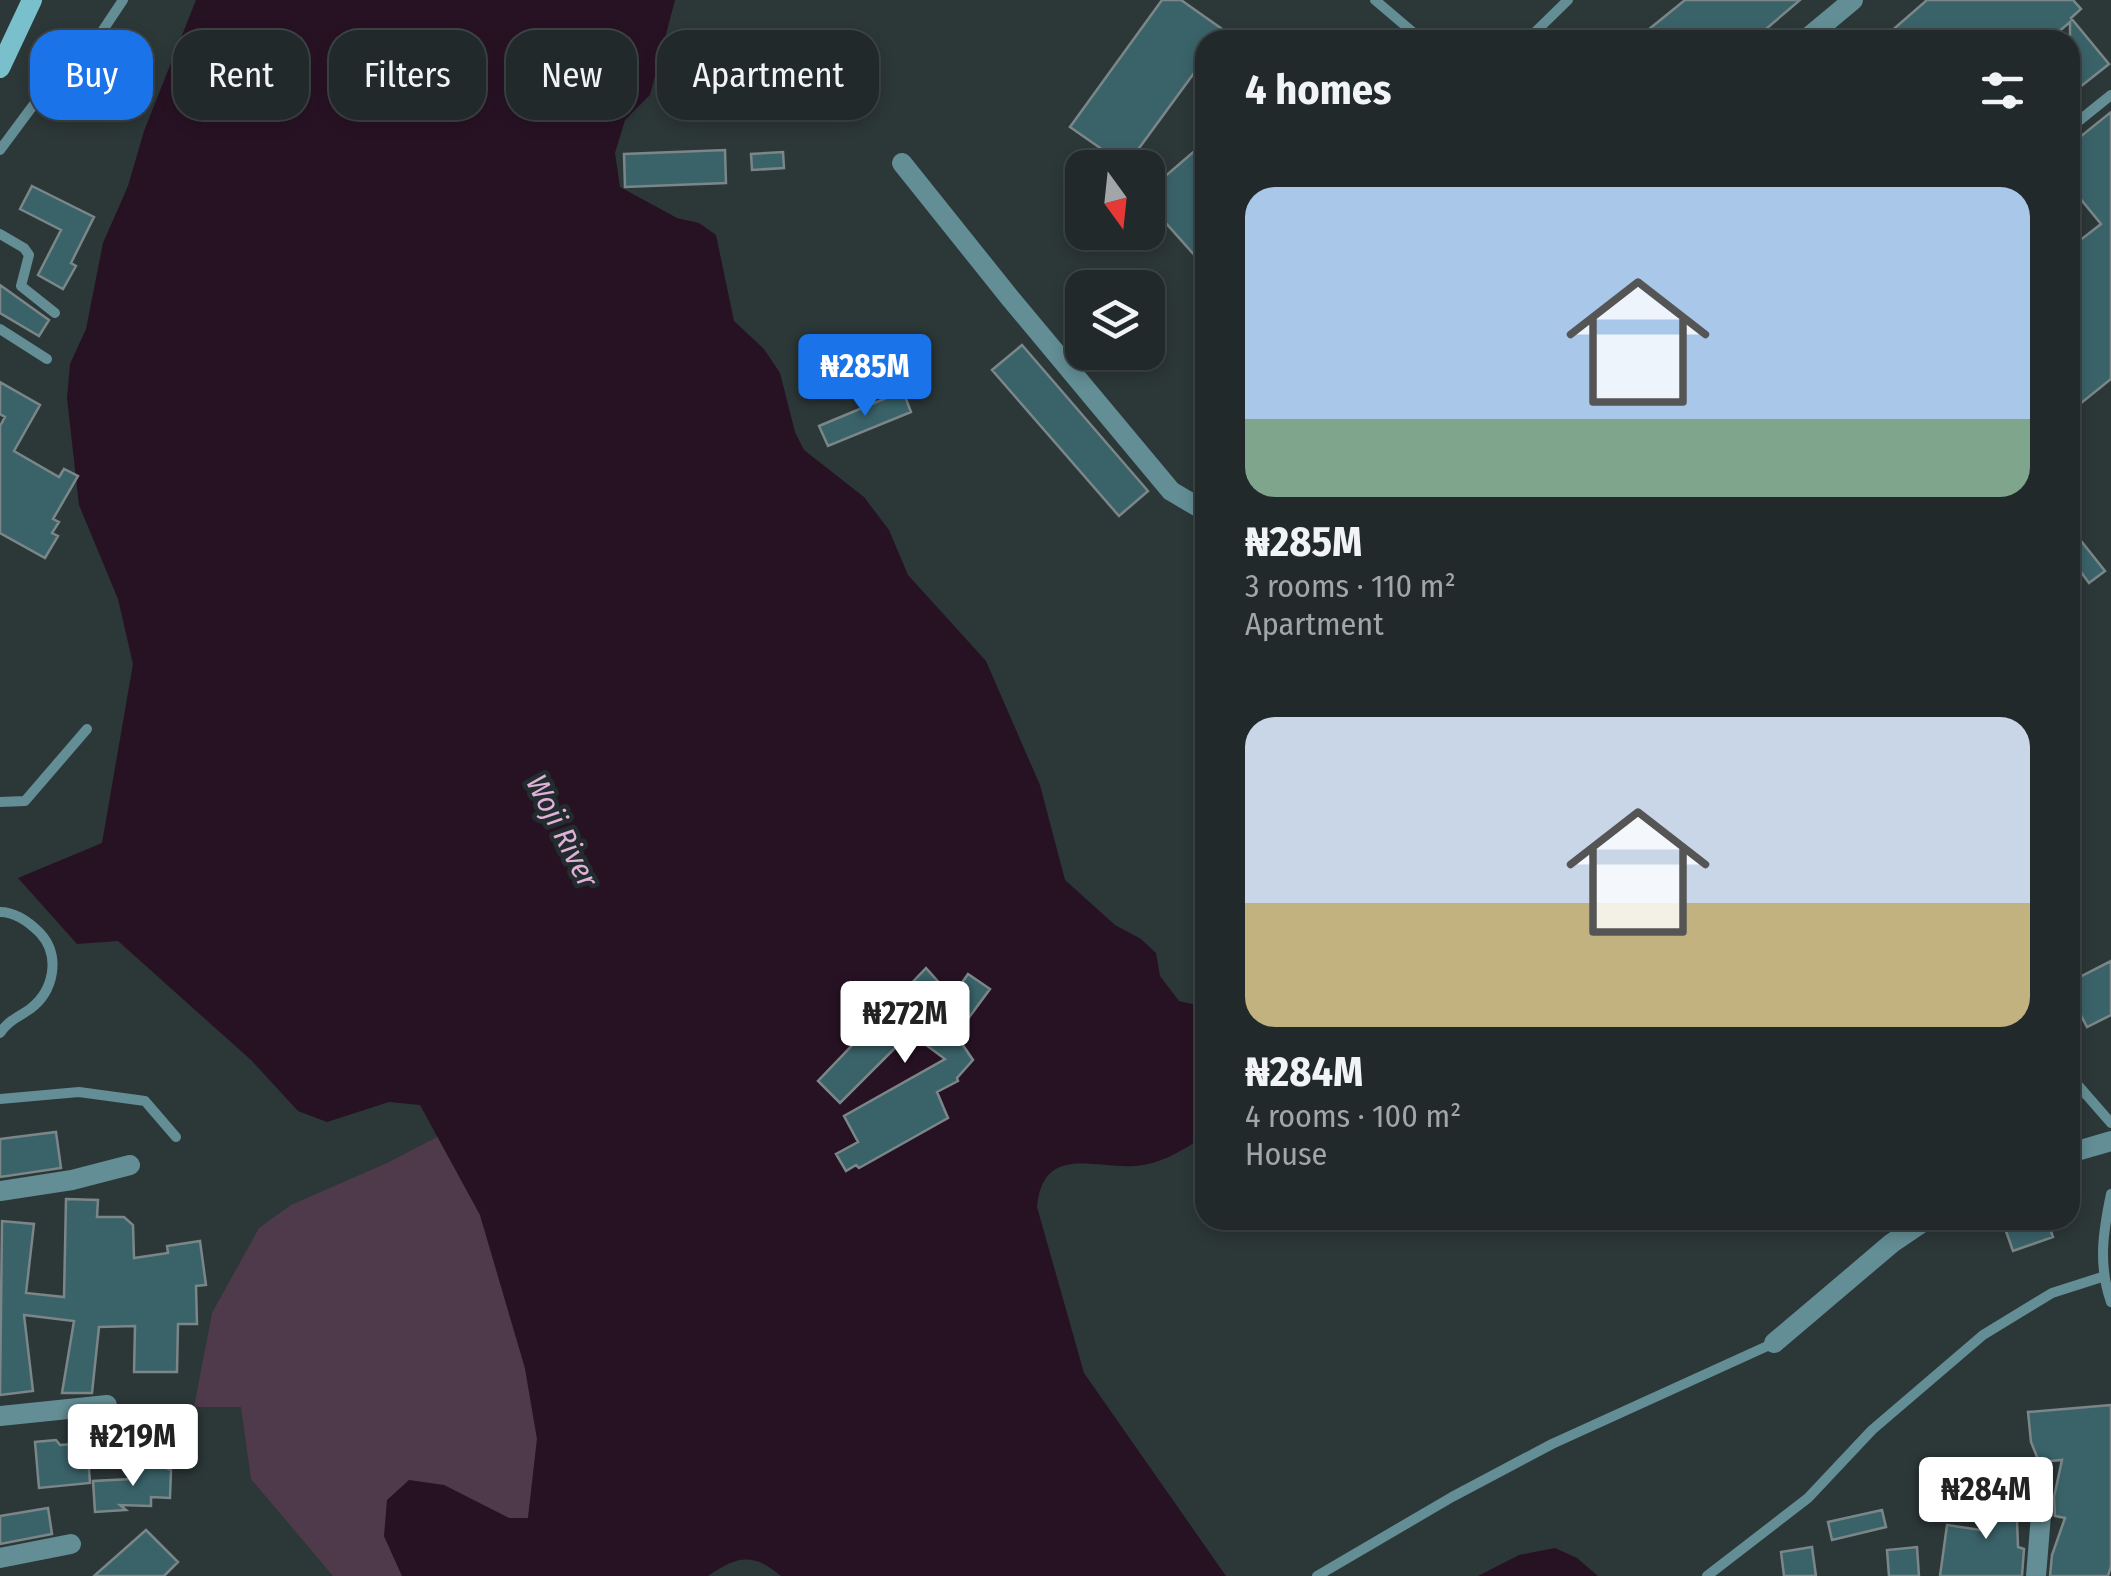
<!DOCTYPE html>
<html lang="en">
<head>
<meta charset="utf-8">
<style>
	body { margin:0; font-family:"Fira Sans Condensed",sans-serif; background:#293132; color:#f1f3f6; height:100vh; display:flex; flex-direction:column; font-size:38px; white-space:nowrap }
	* { box-sizing:border-box; margin:0 }
	p { font-size:32px; color:#a2a6a8 }
	.icon { flex:none; width:55px; height:55px; fill:none; stroke:currentColor; stroke-width:2; stroke-linecap:round; stroke-linejoin:round }
	.map { position:relative; flex:1; overflow:hidden }
	.drawer { position:absolute; left:1195px; top:30px; width:885px; height:1200px; display:flex; flex-direction:column; background:#21292a; border-radius:30px; box-shadow:0 5px 15px #0003,0 0 0 2px #3e4547 }
	.drawer>* { flex:none }
	.hud { position:absolute; left:30px; top:30px; width:950px; height:90px; display:flex; gap:20px }
	.needle { width:65px; rotate:165deg }
	.tools { position:absolute; left:1065px; top:150px; display:grid; gap:20px }
	.tools a { display:grid; place-items:center; width:100px; height:100px; border-radius:20px; background:#21292a; box-shadow:0 5px 15px #0003,0 0 0 2px #3e4547; font-size:50px }
	.price { position:absolute; translate:-50% -85px; padding:0 22px; border-radius:10px; background:#fff; color:#222; font-size:32px; line-height:65px; filter:drop-shadow(0 2px 5px #0008) }
	.price::after { content:''; position:absolute; left:50%; top:60px; width:30px; height:22px; margin-left:-15px; background:inherit; clip-path:polygon(0 0,100% 0,50% 100%) }
	.price.current { background:#1a73e8; color:#fff }
	ul { padding:0; list-style:none }
	li { display:grid; align-content:center; gap:20px; height:530px; padding:0 50px }
	li span { display:grid; place-items:center; height:310px; border-radius:30px; color:#555 }
	li>.icon { margin-inline-start:auto }
	span .icon { width:180px; height:180px; fill:#fffc; stroke-width:1 }
	li b { font-size:42px }
	h2 { display:flex; justify-content:space-between; align-items:center; height:120px; padding:0 50px; font-size:42px }
	.chip { padding:0 35px; border-radius:30px; background:#21292a; box-shadow:0 5px 15px #0003,0 0 0 2px #3e4547; font-size:35px; line-height:90px }
	.chip.current { background:#1a73e8; color:#fff }
	.map>svg:first-child { display:block }
</style>
</head>
<body>
<div class="map">
<svg width="2111" height="1576" viewBox="0 0 2111 1576">
	<rect width="100%" height="100%" fill="#2c3738"/>
	<path fill="#4e3a4b" d="M439,1136L480,1215L525,1369L537,1439L528,1518H509L444,1485L384,1536L402,1576H333L251,1479L241,1407H194L212,1313L259,1228L291,1205L387,1163Z"/>
	<path fill="#271224" d="M196,0H675L650,95L625,120L615,153L620,187L677,218L699,223L716,235L734,321L764,349L780,373L795,432L804,450L864,497L889,530L908,575L986,661L1040,785L1065,880L1115,925L1141,939L1156,953L1160,976L1179,1001L1205,1007V1135C1184,1150 1161,1164 1135,1166C1093,1169 1043,1144 1037,1207L1084,1373L1226,1576H781C753,1552 737,1556 708,1576H402L384,1536L387,1500L409,1480L444,1485L509,1518H528L537,1439L525,1368L480,1215L420,1105L389,1102L327,1122L298,1111L251,1060L118,941L77,944L18,878L102,843L133,664L118,599L79,505L67,398L70,364L86,329L103,243L128,186L144,131Z
		M1555,1548L1577,1558L1598,1576H1478L1519,1555Z"/>
	<path fill="#3a6369" stroke="#7b8688" stroke-width="2.5" d="M1162,0H1181L1225,31L1218,40H1205V58L1126,166L1070,127Z
		M1685,0H1800L1753,40H1656L1648,30Z
		M1927,0H2073L2081,9L2071,18L2109,64L2070,95V22L2049,40H1881Z
		M2111,112V379L2070,412V248L2101,224L2070,186V145Z
		M1205,142V267L1148,203V191Z
		M725,150L726,183L625,187L624,154Z
		M783,152L784,168L752,170L751,154Z
		M32,186L94,217L71,263L76,266L63,289L38,275L61,230L20,209Z
		M0,285L49,320L39,336L0,313Z
		M1022,345L1148,491L1119,516L992,370Z
		M0,382L40,405L14,451L59,477L64,469L78,476L53,519L59,522L52,533L58,536L45,558L0,533V426L5,417L0,414Z
		M903,391L911,412L828,446L819,426Z
		M2070,527L2105,571L2089,583L2070,557Z
		M2111,961V1015L2087,1027L2070,994V982Z
		M926,968L952,997L968,974L990,989L956,1035L973,1060L957,1078L958,1081L937,1092L948,1118L859,1168L856,1165L846,1171L836,1154L858,1142L844,1116L945,1059L910,1033L840,1103L818,1081Z
		M56,1132L61,1168L0,1177V1139Z
		M66,1199L98,1200L97,1217H124L133,1225L134,1258L168,1253L167,1246L200,1241L206,1285L196,1286L197,1324H178L177,1372H134L135,1326L99,1327L92,1393H62L74,1321L24,1315L33,1391L0,1395L2,1221L34,1224L26,1293L64,1297Z
		M2002,1220H2047L2053,1237L2013,1251Z
		M2111,1405V1566L2108,1576H2050L2052,1555L2065,1518L2055,1516L2054,1497L2062,1460L2039,1462L2031,1442L2028,1412Z
		M56,1440L60,1445L87,1443L90,1483L39,1488L35,1442Z
		M162,1466L171,1470L170,1498L151,1497V1506L120,1505L126,1510L95,1512L93,1481L131,1479L130,1468Z
		M2016,1493L2018,1547L2024,1549L2022,1576H1940L1947,1525L1981,1530L1979,1495Z
		M48,1508L52,1534L0,1544V1516Z
		M1882,1510L1886,1527L1832,1540L1828,1522Z
		M146,1530L178,1562L164,1576H94Z
		M1812,1547L1816,1576H1784L1781,1552Z
		M1917,1547L1919,1576H1889L1887,1550Z"/>
	<g fill="none" stroke-linecap="round" stroke-linejoin="round">
		<path stroke="#638e95" stroke-width="10" d="M1375,0L1422,40
			M1527,40L1568,0
			M2070,128L2111,95
			M0,150L52,80L93,45L123,0
			M0,234L24,248L29,255L21,286L55,313
			M0,329L47,359
			M0,802L25,801L87,729
			M0,912C15,912 30,923 40,933C61,956 54,991 30,1009C17,1018 9,1020 0,1033
			M2070,1076L2111,1123
			M0,1099L79,1092L145,1101L176,1137
			M2111,1194C2103,1232 2098,1265 2111,1302
			M1317,1576L1452,1497L1552,1444L1774,1343
			M1707,1576L1808,1498L1872,1430L1983,1335L2052,1293L2102,1277"/>
		<path stroke="#638e95" stroke-width="20" d="M1805,40L1853,0
			M902,163L1010,298L1171,491L1205,511
			M2070,1153L2111,1141
			M0,1191L72,1180L130,1165
			M1774,1343L1892,1243L1926,1220
			M0,1416L107,1405
			M0,1558L71,1544
			M2036,1576L2042,1503"/>
		<path stroke="#7ac0cc" stroke-width="20" d="M0,68L32,0"/>
	</g>
	<g text-anchor="middle" dominant-baseline="central" stroke-width="9" stroke-linejoin="round" paint-order="stroke">
		<g font-size="30" font-style="italic" fill="#dfb0d8" stroke="#222c2e">
			<text transform="translate(562 831) rotate(63)">Woji River</text>
		</g>
	</g>
</svg>
<div class="tools">
<a><svg class="needle" viewBox="-14 -14 28 28"><path d="M0-13l5 13h-10z" fill="#e53935"/><path d="M0 13l5-13h-10z" fill="#a2a6a8"/></svg></a>
<a><svg class="icon" aria-label="layers" viewBox="0 0 24 24"><path d="M12 4l9 5-9 5-9-5zM3 14l9 5 9-5"/></svg></a>
</div>
<b class="price current" style="left:865px;top:419px">₦285M</b>
<b class="price" style="left:905px;top:1066px">₦272M</b>
<b class="price" style="left:133px;top:1489px">₦219M</b>
<b class="price" style="left:1986px;top:1542px">₦284M</b>
<div class="hud">
<a class="chip current">Buy</a>
<a class="chip">Rent</a>
<a class="chip">Filters</a>
<a class="chip">New</a>
<a class="chip">Apartment</a>
</div>
<section class="drawer">
<h2>4 homes<svg class="icon" aria-label="filters" viewBox="0 0 24 24"><path d="M4 7h16M4 17h16"/><circle cx="9" cy="7" r="2"/><circle cx="15" cy="17" r="2"/></svg></h2>
<ul>
<li><span style="background:linear-gradient(#a9c7e8 75%,#7fa58c 0)"><svg class="icon" aria-label="home" viewBox="0 0 24 24"><path d="M3 11l9-7 9 7M6 9v11h12V9"/></svg></span><div><b>₦285M</b><p>3 rooms · 110 m²</p><p>Apartment</p></div></li>
<li><span style="background:linear-gradient(#c9d6e8 60%,#c2b280 0)"><svg class="icon" aria-label="home" viewBox="0 0 24 24"><path d="M3 11l9-7 9 7M6 9v11h12V9"/></svg></span><div><b>₦284M</b><p>4 rooms · 100 m²</p><p>House</p></div></li>
</ul>
</section>
</div>
</body>
</html>
